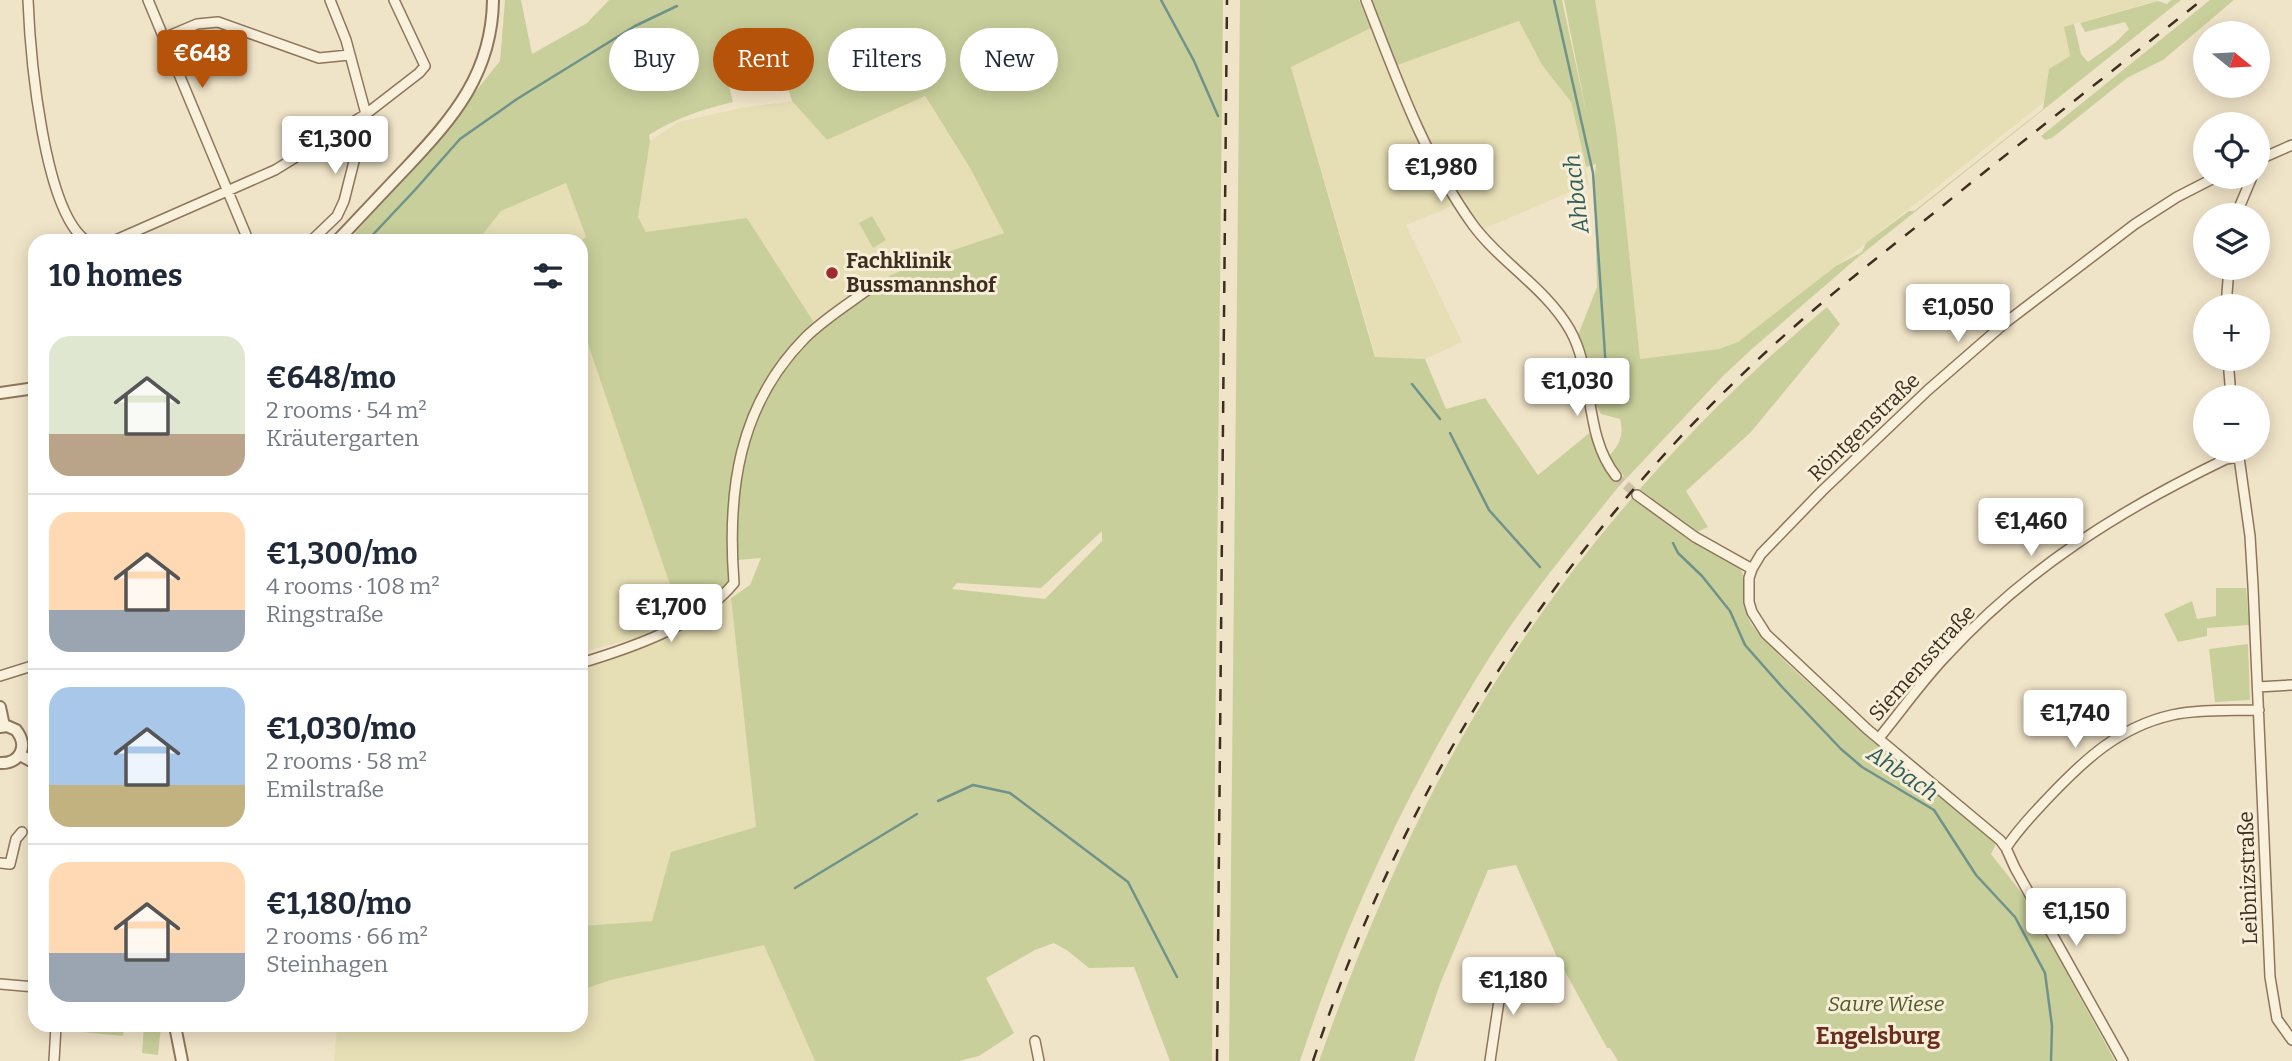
<!DOCTYPE html>
<html lang="en">
<head>
<meta charset="utf-8">
<style>
	body { margin:0; font-family:Bitter,serif; background:#f2f2f3; color:#1f2937; height:100vh; display:flex; flex-direction:column; font-size:26px; white-space:nowrap }
	* { box-sizing:border-box; margin:0 }
	p { font-size:23px; color:#747a83 }
	.icon { flex:none; width:38px; height:38px; fill:none; stroke:currentColor; stroke-width:2; stroke-linecap:round; stroke-linejoin:round }
	.map { position:relative; flex:1; overflow:hidden }
	.drawer { position:absolute; left:28px; top:234px; width:560px; height:798px; display:flex; flex-direction:column; background:#fff; border-radius:21px; box-shadow:0 4px 18px #0003 }
	.drawer>* { flex:none }
	.guide { position:absolute; left:609px; top:28px; width:665px; height:63px; display:flex; gap:14px }
	.needle { width:46px; rotate:108deg }
	.tools { position:absolute; left:2193px; top:21px; display:grid; gap:14px }
	.tools a { display:grid; place-items:center; width:77px; height:77px; border-radius:50%; background:#fff; box-shadow:0 4px 18px #0003; font-size:35px }
	.price { position:absolute; translate:-50% -60px; padding:0 16px; border-radius:7px; background:#fff; color:#222; font-size:23px; line-height:46px; filter:drop-shadow(0 2px 4px #0008) }
	.price::after { content:''; position:absolute; left:50%; top:42px; width:21px; height:16px; margin-left:-10px; background:inherit; clip-path:polygon(0 0,100% 0,50% 100%) }
	.price.active { background:#b45309; color:#fff }
	ul { padding:0; list-style:none }
	li { display:flex; align-items:center; gap:21px; height:175px; padding:0 21px }
	li+li { border-top:2px solid #e0e1e3 }
	li span { display:grid; place-items:center; flex:none; width:196px; height:140px; border-radius:21px; color:#555 }
	li>.icon { margin-inline-start:auto }
	span .icon { width:84px; height:84px; fill:#fffc; stroke-width:1 }
	li b { font-size:30px }
	h2 { display:flex; justify-content:space-between; align-items:center; height:84px; padding:0 21px; font-size:30px }
	.pill { padding:0 24px; border-radius:32px; background:#fff; box-shadow:0 4px 18px #0003; font-size:24px; line-height:63px }
	.pill.active { background:#b45309; color:#fff }
	.map>svg:first-child { display:block }
</style>
</head>
<body>
<div class="map">
<svg width="2292" height="1061" viewBox="0 0 2292 1061">
	<rect width="100%" height="100%" fill="#f0e4c8"/>
	<path fill="#e6deb5" d="M1595,0H2159L2064,27L2070,56L2049,69L2044,102L1765,323L1738,342L1719,349L1639,359L1616,128Z
		M1520,21L1542,65L1571,102L1589,184L1476,232L1455,205L1406,225L1462,342L1425,359L1376,357L1291,66L1373,27L1389,68Z
		M924,96L970,168L1004,233L924,260L874,283L815,324L747,218L646,233L638,217L650,141L679,122L741,108L792,101L827,140Z
		M566,183L586,237L580,242H475L484,233L501,211Z
		M581,313L589,347L618,430L679,611L684,616L646,636L581,652Z
		M731,598L756,827L671,852L652,921L581,926V666L693,619Z
		M764,944L815,1061H334L337,1026H581V990L611,980Z"/>
	<path fill="#c9cf9b" fill-rule="evenodd" d="M505,0H521L532,54L587,23L609,0H1223L1212,1061H1170L1134,967L1089,968L1068,951L1054,943L1035,950L986,978L1014,1033L979,1056L959,1061H815L764,945L611,980L581,990V926L652,921L671,852L756,827L731,598L750,585L761,558L738,560C737,538 735,516 737,494C741,443 766,397 788,351L763,385L747,419L735,463L731,483L730,581L718,595L684,616L679,611L589,347L581,313L580,241L586,237L566,183L501,211L484,233L475,241L347,242L419,162L500,61ZM776,48L792,101L827,140L925,96L970,168L1004,233L924,260L874,283L815,324L747,218L646,232L638,217L650,141L649,135C675,118 704,109 733,102L723,62ZM1102,531V541L1045,599L952,589L957,583L1041,588Z
		M1240,0H1359L1371,28L1291,67L1375,357L1425,359L1446,409L1485,398L1538,475L1593,430L1600,463L1624,480C1574,542 1522,604 1481,671C1405,794 1345,924 1300,1061H1229Z
		M1369,0H1562L1587,116L1564,0H1595L1616,128L1640,359L1719,349L1738,342L1836,266L1862,252L1866,243L1909,211H1914L2043,109L2049,69L2070,56L2064,27L2074,24L2081,54L2088,62L2116,42L2129,29L2125,22L2085,32L2080,23L2158,1L2167,4L2171,0H2181L1857,258L1753,348L1723,376L1626,479L1609,456C1620,444 1624,435 1620,419L1601,414L1593,399L1578,335L1597,287L1594,182L1596,164L1586,167L1571,102L1542,65L1519,21L1395,66Z
		M2210,0H2234L2163,60L2127,78L2052,138L2045,140L2041,136Z
		M872,216L886,240L873,248L859,223Z
		M1827,307L1840,324L1751,432L1686,491L1708,527L1686,537L1740,569C1750,581 1738,605 1752,625C1773,652 1799,674 1824,697C1880,748 1939,795 1996,844L1991,854L2025,897L2115,1061H1618L1610,1048H1607L1556,955L1516,865L1488,870L1440,984L1414,1061H1319C1354,963 1393,866 1442,774C1536,596 1672,436 1827,307Z
		M2216,588H2246L2249,625L2207,628V636L2178,642L2164,614L2192,601L2197,619L2216,616Z
		M2248,644L2250,700L2215,702L2209,649Z
		M71,1026H124L123,1036L71,1031Z
		M144,1026H161L158,1055L142,1053Z"/>
	<g fill="none" stroke-linecap="round" stroke-linejoin="round">
		<path stroke="#6f938a" stroke-width="2.5" d="M1161,0L1194,61L1218,116
			M1554,0L1593,173L1606,370L1599,386
			M366,242L414,191L460,139L517,99L635,26L677,6
			M1412,384L1440,419
			M1450,433L1489,510L1540,567
			M1673,543L1678,553L1702,576L1730,611L1745,645L1783,688L1841,749L1862,767L1934,810L1976,875L2015,917L2045,973L2052,1026L2051,1061
			M938,801L973,785L1010,793L1128,882L1177,977
			M795,888L917,814"/>
		<path stroke="#ccc0a6" stroke-width="9" stroke-dasharray="9 4.5" stroke-linecap="butt" d="M1616,476L1637,495"/>
		<defs>
			<path id="minor" d="M28,0C30,51 43,214 88,242
				M148,0L249,242
				M1366,0C1396,77 1424,157 1473,225C1501,263 1546,288 1570,330C1595,374 1583,435 1616,476
				M164,38L197,24L218,22L319,58L349,55
				M2258,160L2292,145
				M2236,215L2252,177
				M111,242L275,170L366,114L419,73L425,66L394,0
				M310,242L337,216L344,201L366,114L346,40L330,0
				M2226,306L2229,268
				M2228,359L2231,397
				M2238,450L2250,536L2253,586L2270,977L2277,1019L2292,1040
				M1637,495L1695,537L1752,569L1749,578V602L1752,612L1766,634L1867,729L2000,840L2006,848L2015,868L2123,1061
				M1752,569L1761,554L1822,491L1928,390L2005,323L2135,224L2177,197L2216,177
				M581,663C631,648 701,624 734,583C727,492 738,406 805,338C825,318 850,303 873,286
				M0,676L35,665
				M2258,687L2292,685
				M1879,738C1902,710 1922,681 1947,655C2027,568 2120,510 2226,459L2239,457
				M2006,848C2018,829 2033,814 2048,798C2084,760 2119,727 2172,715C2200,709 2231,711 2259,710
				M0,863L10,864L16,839L22,832
				M0,984L35,987
				M1035,1041L1039,1061
				M54,1061L56,1026
				M1490,1061L1504,967"/>
			<path id="tertiary" d="M336,242C360,217 383,192 407,167C454,117 492,73 493,0
				M0,393L35,388
				M0,707L4,726
				M0,727L7,726L16,730C29,746 20,764 0,763
				M20,755L35,763
				M175,1026L182,1061"/>
		</defs>
		<use href="#minor" stroke="#8d765c" stroke-width="12"/>
		<use href="#tertiary" stroke="#8d765c" stroke-width="14"/>
		<use href="#minor" stroke="#faf1dc" stroke-width="9"/>
		<use href="#tertiary" stroke="#faf1dc" stroke-width="10"/>
		<path stroke="#3d2e20" stroke-width="2.5" stroke-dasharray="12 12" stroke-linecap="butt" d="M1217,1061L1227,0
			M1313,1061C1403,788 1555,547 1766,352C1818,304 1874,260 1930,216C2020,143 2111,72 2202,0"/>
	</g>
	<circle fill="#9e2a2b" stroke="#f7eed8" stroke-width="2.5" cx="832" cy="273" r="7"/>
	<g text-anchor="middle" dominant-baseline="central" stroke-width="6" stroke-linejoin="round" paint-order="stroke">
		<g font-size="21" font-weight="bold" fill="#3d2e20" stroke="#f7eed8" text-anchor="start">
			<text x="846" y="261">Fachklinik<tspan x="846" dy="24">Bussmannshof</tspan></text>
		</g>
		<g font-size="21" fill="#3d2e20" stroke="#f7eed8">
			<text transform="translate(1864 427) rotate(-44)">Röntgenstraße</text>
			<text transform="translate(1922 663) rotate(-48)">Siemensstraße</text>
			<text transform="translate(2248 878) rotate(-92)">Leibnizstraße</text>
		</g>
		<g font-size="21" font-style="italic" fill="#4d5a26" stroke="#f7eed8">
			<text x="1886" y="1004">Saure Wiese</text>
		</g>
		<g font-size="23" font-style="italic" fill="#2f5d5a" stroke="#f7eed8">
			<text transform="translate(1576 194) rotate(-97)">Ahbach</text>
			<text transform="translate(1903 773) rotate(34)">Ahbach</text>
		</g>
		<g font-size="23" font-weight="bold" fill="#6b2e1e" stroke="#f7eed8">
			<text x="1878" y="1036">Engelsburg</text>
		</g>
	</g>
</svg>
<div class="tools">
<a><svg class="needle" viewBox="-14 -14 28 28"><path d="M0-13l5 13h-10z" fill="#e53935"/><path d="M0 13l5-13h-10z" fill="#747a83"/></svg></a>
<a><svg class="icon" aria-label="locate" viewBox="0 0 24 24"><circle cx="12" cy="12" r="6"/><path d="M12 2v4M12 18v4M2 12h4M18 12h4"/></svg></a>
<a><svg class="icon" aria-label="layers" viewBox="0 0 24 24"><path d="M12 4l9 5-9 5-9-5zM3 14l9 5 9-5"/></svg></a>
<a>+</a>
<a>−</a>
</div>
<b class="price active" style="left:202px;top:90px">€648</b>
<b class="price" style="left:335px;top:176px">€1,300</b>
<b class="price" style="left:1441px;top:204px">€1,980</b>
<b class="price" style="left:1958px;top:344px">€1,050</b>
<b class="price" style="left:1577px;top:418px">€1,030</b>
<b class="price" style="left:2031px;top:558px">€1,460</b>
<b class="price" style="left:671px;top:644px">€1,700</b>
<b class="price" style="left:2075px;top:750px">€1,740</b>
<b class="price" style="left:2076px;top:948px">€1,150</b>
<b class="price" style="left:1513px;top:1017px">€1,180</b>
<div class="guide">
<a class="pill">Buy</a>
<a class="pill active">Rent</a>
<a class="pill">Filters</a>
<a class="pill">New</a>
</div>
<section class="drawer">
<h2>10 homes<svg class="icon" aria-label="filters" viewBox="0 0 24 24"><path d="M4 7h16M4 17h16"/><circle cx="9" cy="7" r="2"/><circle cx="15" cy="17" r="2"/></svg></h2>
<ul>
<li><span style="background:linear-gradient(#dfe7d0 70%,#b9a48a 0)"><svg class="icon" aria-label="home" viewBox="0 0 24 24"><path d="M3 11l9-7 9 7M6 9v11h12V9"/></svg></span><div><b>€648/mo</b><p>2 rooms · 54 m²</p><p>Kräutergarten</p></div></li>
<li><span style="background:linear-gradient(#ffd9b3 70%,#9aa5b1 0)"><svg class="icon" aria-label="home" viewBox="0 0 24 24"><path d="M3 11l9-7 9 7M6 9v11h12V9"/></svg></span><div><b>€1,300/mo</b><p>4 rooms · 108 m²</p><p>Ringstraße</p></div></li>
<li><span style="background:linear-gradient(#a9c7e8 70%,#c2b280 0)"><svg class="icon" aria-label="home" viewBox="0 0 24 24"><path d="M3 11l9-7 9 7M6 9v11h12V9"/></svg></span><div><b>€1,030/mo</b><p>2 rooms · 58 m²</p><p>Emilstraße</p></div></li>
<li><span style="background:linear-gradient(#ffd9b3 65%,#9aa5b1 0)"><svg class="icon" aria-label="home" viewBox="0 0 24 24"><path d="M3 11l9-7 9 7M6 9v11h12V9"/></svg></span><div><b>€1,180/mo</b><p>2 rooms · 66 m²</p><p>Steinhagen</p></div></li>
</ul>
</section>
</div>
</body>
</html>
